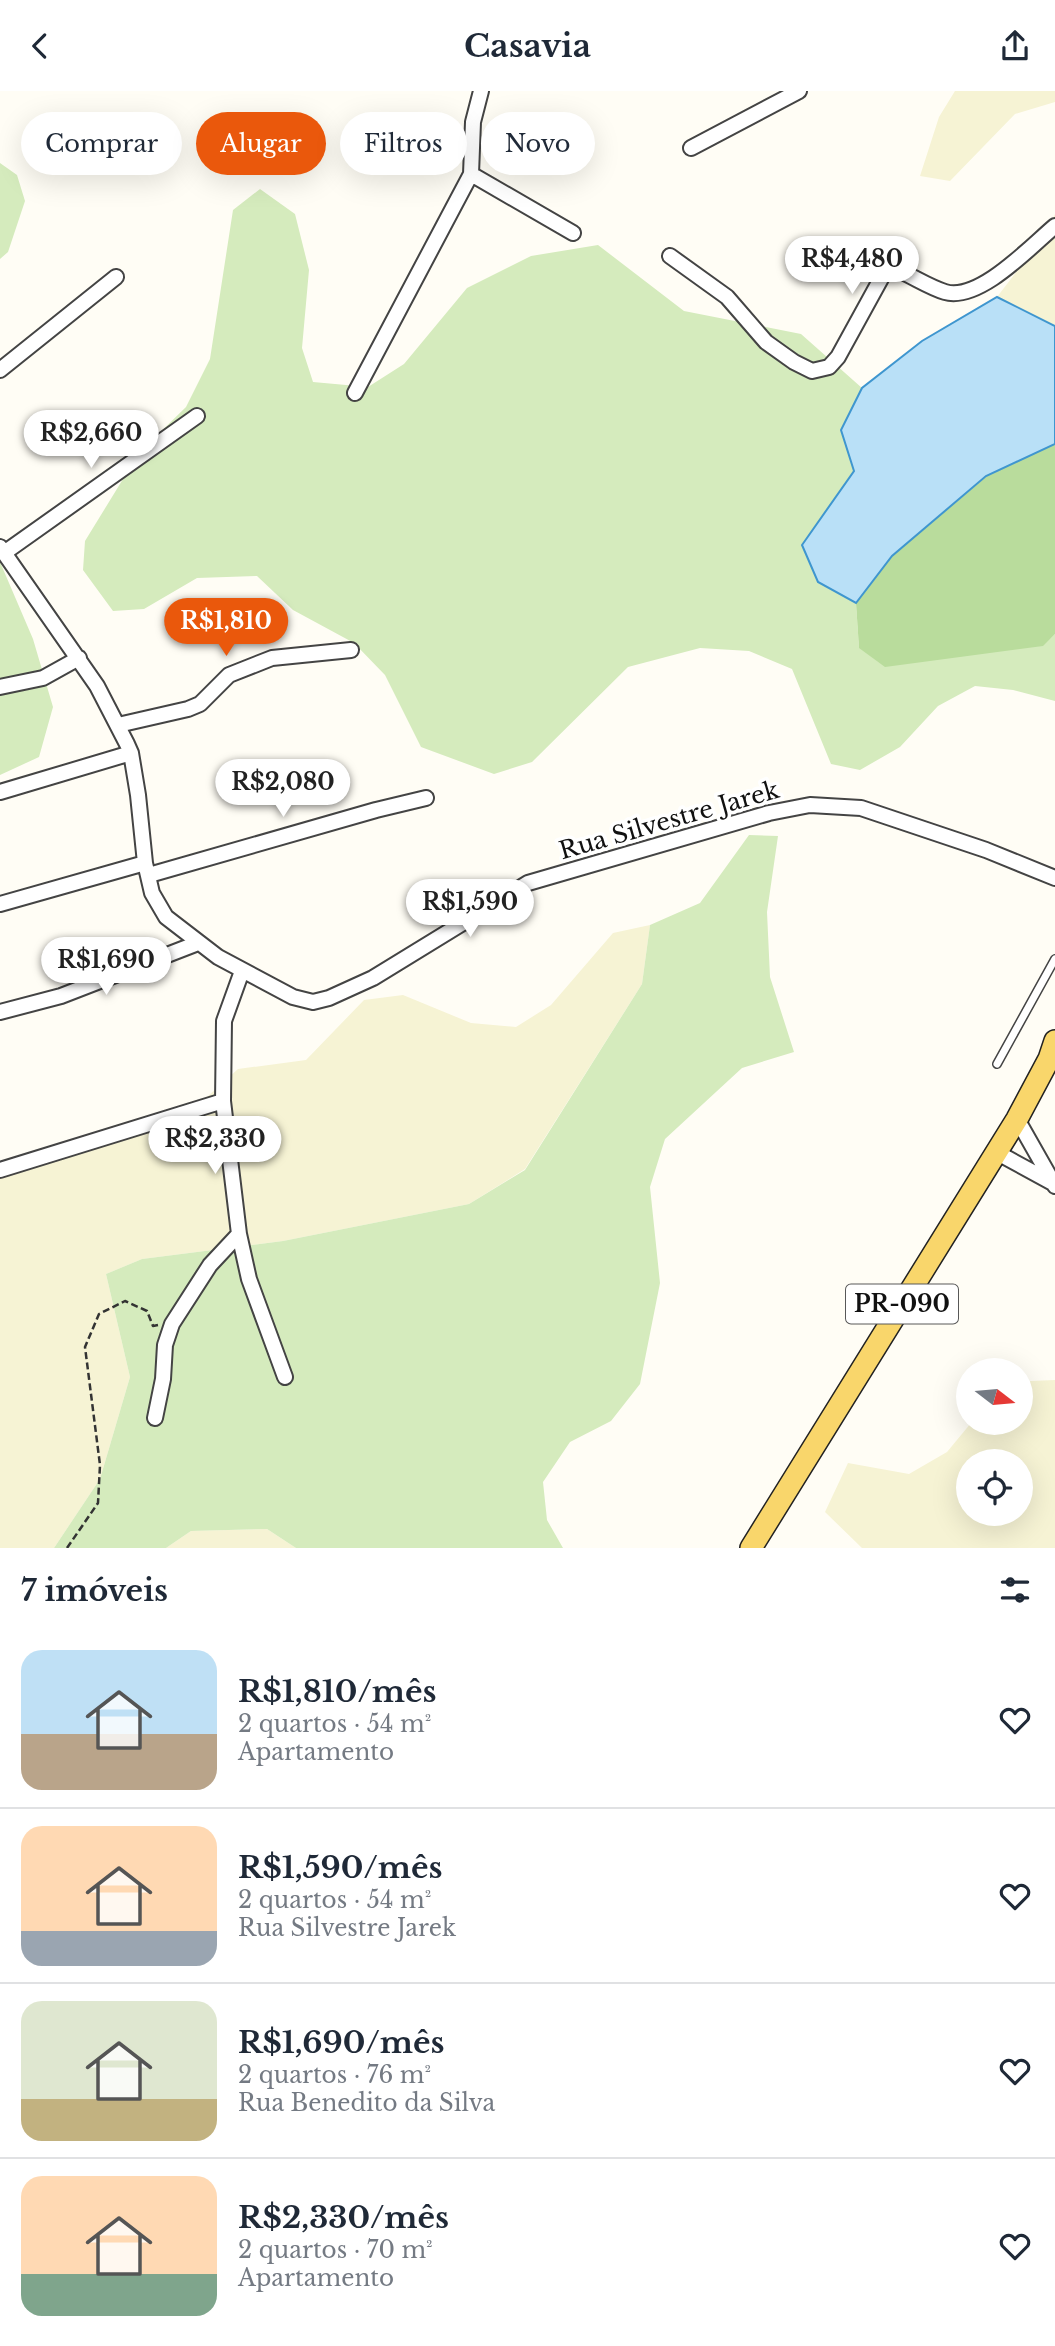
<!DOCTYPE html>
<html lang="pt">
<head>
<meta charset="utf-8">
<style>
	body { margin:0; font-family:"Libre Baskerville",serif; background:#f6f6f7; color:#1f2937; height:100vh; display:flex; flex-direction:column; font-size:26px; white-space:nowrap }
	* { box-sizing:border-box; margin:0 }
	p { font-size:23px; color:#747a83 }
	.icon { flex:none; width:38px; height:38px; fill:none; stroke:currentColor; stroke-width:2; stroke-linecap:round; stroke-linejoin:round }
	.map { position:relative; height:1457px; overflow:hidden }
	.side { display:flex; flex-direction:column; background:#fff; flex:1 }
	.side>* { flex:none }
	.hud { position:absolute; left:21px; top:21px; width:700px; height:63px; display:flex; gap:14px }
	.needle { width:46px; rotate:106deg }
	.controls { position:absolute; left:956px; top:1267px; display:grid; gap:14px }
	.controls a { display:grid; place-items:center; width:77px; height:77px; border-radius:50%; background:#fff; box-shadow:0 7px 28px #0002; font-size:35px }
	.price { position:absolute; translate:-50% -60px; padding:0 16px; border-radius:24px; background:#fff; color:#222; font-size:23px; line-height:46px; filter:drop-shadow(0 2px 4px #0008) }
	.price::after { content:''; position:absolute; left:50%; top:42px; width:21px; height:16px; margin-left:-10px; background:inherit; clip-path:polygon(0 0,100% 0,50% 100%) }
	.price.on { background:#ea580c; color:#fff }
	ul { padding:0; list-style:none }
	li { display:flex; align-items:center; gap:21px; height:175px; padding:0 21px }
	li+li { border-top:2px solid #e0e1e3 }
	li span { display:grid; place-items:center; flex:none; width:196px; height:140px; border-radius:21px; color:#555 }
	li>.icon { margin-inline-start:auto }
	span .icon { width:84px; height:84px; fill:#fffc; stroke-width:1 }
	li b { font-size:30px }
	h2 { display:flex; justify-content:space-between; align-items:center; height:84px; padding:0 21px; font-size:30px }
	.tag { padding:0 24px; border-radius:32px; background:#fff; box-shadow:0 7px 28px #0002; font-size:24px; line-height:63px }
	.tag.on { background:#ea580c; color:#fff }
	header { display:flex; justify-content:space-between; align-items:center; height:91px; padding:0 21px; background:#fff; font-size:32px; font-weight:800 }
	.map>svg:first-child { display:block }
</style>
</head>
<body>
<header><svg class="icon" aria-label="back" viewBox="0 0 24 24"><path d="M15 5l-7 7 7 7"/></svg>Casavia<svg class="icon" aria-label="share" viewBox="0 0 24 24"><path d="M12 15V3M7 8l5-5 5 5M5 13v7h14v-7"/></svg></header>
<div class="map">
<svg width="1055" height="1457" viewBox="0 0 1055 1457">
	<rect width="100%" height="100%" fill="#fffdf5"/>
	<path fill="#f6f3d4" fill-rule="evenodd" d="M955,0H1055V11L1015,23L950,90L920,85L939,26Z
		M1055,123V235L997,206L1047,141Z
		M650,834L642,893L525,1078L469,1113L283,1150L142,1168L106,1183L130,1286L100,1388L54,1457H0V1075L197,1015L238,978L306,969L364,909L403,904L471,932L516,936L551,914L613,842Z
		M1055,1289V1457H862L825,1421L848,1372L909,1383L947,1361L971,1332H1020V1293L1031,1290ZM968,1370H1020V1423H968Z
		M267,1438L296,1457H166L191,1440Z"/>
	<path fill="#d5ebbd" d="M0,72L17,84L25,110L8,161L0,168Z
		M260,98L295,123L309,179L302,257L313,291L368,296L404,273L467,197L531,165L598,154L684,220L801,243L862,297L841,339L854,380L802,454L818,491L856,512L859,557L1042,555L1055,543V610L1013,599L975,595L938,615L900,656L860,679L831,673L792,578L749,560L700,557L628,576L532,671L494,683L421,656L385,584L354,552L293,519L257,485L197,487L144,518L113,520L83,479L85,450L139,362L186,316L210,268L233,119Z
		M0,471L33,548L53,616L39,666L0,684Z
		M749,744L778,745L767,821L770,886L794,961L742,977L665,1048L650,1096L660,1192L640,1293L611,1330L570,1351L543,1391L547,1429L563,1457H296L267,1438L191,1440L166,1457H54L100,1388L130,1286L106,1183L142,1168L283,1150L469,1113L525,1079L642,893L650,834L700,812Z"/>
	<path fill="#b9dc9c" d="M1055,353V543L1043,555L885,576L859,557L856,512L892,465L987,385Z"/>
	<path fill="#b9e0f7" stroke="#3f96cf" stroke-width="2" d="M997,206L1055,235V353L986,385L892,465L856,512L818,491L802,454L854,380L841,339L862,297L922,250Z"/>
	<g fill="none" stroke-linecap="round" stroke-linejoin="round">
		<defs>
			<path id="lane" d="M997,973L1055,868"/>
			<path id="street" d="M691,57L799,0
				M471,83L573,142
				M670,165L727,206L766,251L794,271L812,280L829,276L838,266L883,184L891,179L900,180C914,186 929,196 945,201C979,211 1030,156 1055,135
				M0,279L116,186
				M355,302L471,83L473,31L481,0
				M0,456L97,595L127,653L131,662L138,704L145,772L152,802L166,826L218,866L293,906L313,911L329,907L373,887L528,792L769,722L810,714L861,717L986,759L1055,787
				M4,462L197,325
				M0,596L43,587L79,567
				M118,634L188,618L200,613L229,584L272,567L351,559
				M0,701L131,662
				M149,784L376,719L426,707
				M0,813L145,772
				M242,880L224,930L223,1010L239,1143L249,1188L285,1286
				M0,921L61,905L198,852
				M1017,1028L1055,1095
				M996,1061L1051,1091
				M0,1079L223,1010
				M155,1327L163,1288L165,1254L172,1233L210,1174L239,1143"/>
			<path id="primary" d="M751,1457L1017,1028L1049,968L1055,950"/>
		</defs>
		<use href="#lane" stroke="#444" stroke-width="10"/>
		<use href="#street" stroke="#444" stroke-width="18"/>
		<use href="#primary" stroke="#222" stroke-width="24"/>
		<path stroke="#333" stroke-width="2.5" stroke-dasharray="7 3.5" stroke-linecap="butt" d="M67,1457L98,1412L100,1374L85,1256L99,1223L125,1210L147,1220L153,1235L158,1234"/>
		<use href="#lane" stroke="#fff" stroke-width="7"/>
		<use href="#street" stroke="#fff" stroke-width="14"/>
		<use href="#primary" stroke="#f9d66b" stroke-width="21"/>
	</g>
	<g text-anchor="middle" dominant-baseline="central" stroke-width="7" stroke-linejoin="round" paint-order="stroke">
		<rect fill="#fff" stroke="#585858" stroke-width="2" x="846" y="1193.5" width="112" height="39" rx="5"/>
		<g font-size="23" font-weight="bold" fill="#111">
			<text x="902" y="1213">PR-090</text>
		</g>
		<g font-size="24" fill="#111" stroke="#fff">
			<text transform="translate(669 729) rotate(-16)">Rua Silvestre Jarek</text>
		</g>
	</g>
</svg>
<div class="controls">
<a><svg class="needle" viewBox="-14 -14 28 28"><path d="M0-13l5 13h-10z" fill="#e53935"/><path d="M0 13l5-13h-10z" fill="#747a83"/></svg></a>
<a><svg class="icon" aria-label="locate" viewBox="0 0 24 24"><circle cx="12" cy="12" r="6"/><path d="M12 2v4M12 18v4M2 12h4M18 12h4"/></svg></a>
</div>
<b class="price" style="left:852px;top:205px">R$4,480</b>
<b class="price" style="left:91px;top:379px">R$2,660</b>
<b class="price on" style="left:226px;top:567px">R$1,810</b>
<b class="price" style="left:283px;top:728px">R$2,080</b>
<b class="price" style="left:470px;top:848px">R$1,590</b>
<b class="price" style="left:106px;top:906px">R$1,690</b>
<b class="price" style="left:215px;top:1085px">R$2,330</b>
<div class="hud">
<a class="tag">Comprar</a>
<a class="tag on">Alugar</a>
<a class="tag">Filtros</a>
<a class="tag">Novo</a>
</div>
</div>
<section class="side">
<h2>7 imóveis<svg class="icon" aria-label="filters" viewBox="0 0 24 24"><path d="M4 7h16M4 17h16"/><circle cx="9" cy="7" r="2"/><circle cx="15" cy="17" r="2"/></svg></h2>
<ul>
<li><span style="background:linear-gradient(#bfe0f5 60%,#b9a48a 0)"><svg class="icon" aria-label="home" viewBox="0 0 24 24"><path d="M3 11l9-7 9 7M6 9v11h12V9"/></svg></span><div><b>R$1,810/mês</b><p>2 quartos · 54 m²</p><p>Apartamento</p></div><svg class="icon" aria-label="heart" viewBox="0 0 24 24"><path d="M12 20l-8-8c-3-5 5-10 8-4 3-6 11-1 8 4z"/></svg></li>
<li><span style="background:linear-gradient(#ffd9b3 75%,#9aa5b1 0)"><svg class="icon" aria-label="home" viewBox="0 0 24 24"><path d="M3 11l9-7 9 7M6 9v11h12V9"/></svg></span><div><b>R$1,590/mês</b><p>2 quartos · 54 m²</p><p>Rua Silvestre Jarek</p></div><svg class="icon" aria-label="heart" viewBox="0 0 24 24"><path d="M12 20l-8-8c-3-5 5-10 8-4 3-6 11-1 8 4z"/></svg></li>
<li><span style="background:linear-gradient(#dfe7d0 70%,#c2b280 0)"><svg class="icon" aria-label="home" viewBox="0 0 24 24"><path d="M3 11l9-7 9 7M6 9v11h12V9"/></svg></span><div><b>R$1,690/mês</b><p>2 quartos · 76 m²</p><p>Rua Benedito da Silva</p></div><svg class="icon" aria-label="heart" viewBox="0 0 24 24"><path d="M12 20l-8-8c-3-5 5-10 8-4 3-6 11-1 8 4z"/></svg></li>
<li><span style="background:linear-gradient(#ffd9b3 70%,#7fa58c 0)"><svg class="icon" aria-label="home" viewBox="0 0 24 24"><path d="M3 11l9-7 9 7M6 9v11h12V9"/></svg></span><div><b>R$2,330/mês</b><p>2 quartos · 70 m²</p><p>Apartamento</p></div><svg class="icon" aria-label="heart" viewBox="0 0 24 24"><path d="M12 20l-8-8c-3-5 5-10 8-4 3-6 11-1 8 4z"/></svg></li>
</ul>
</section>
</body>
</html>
